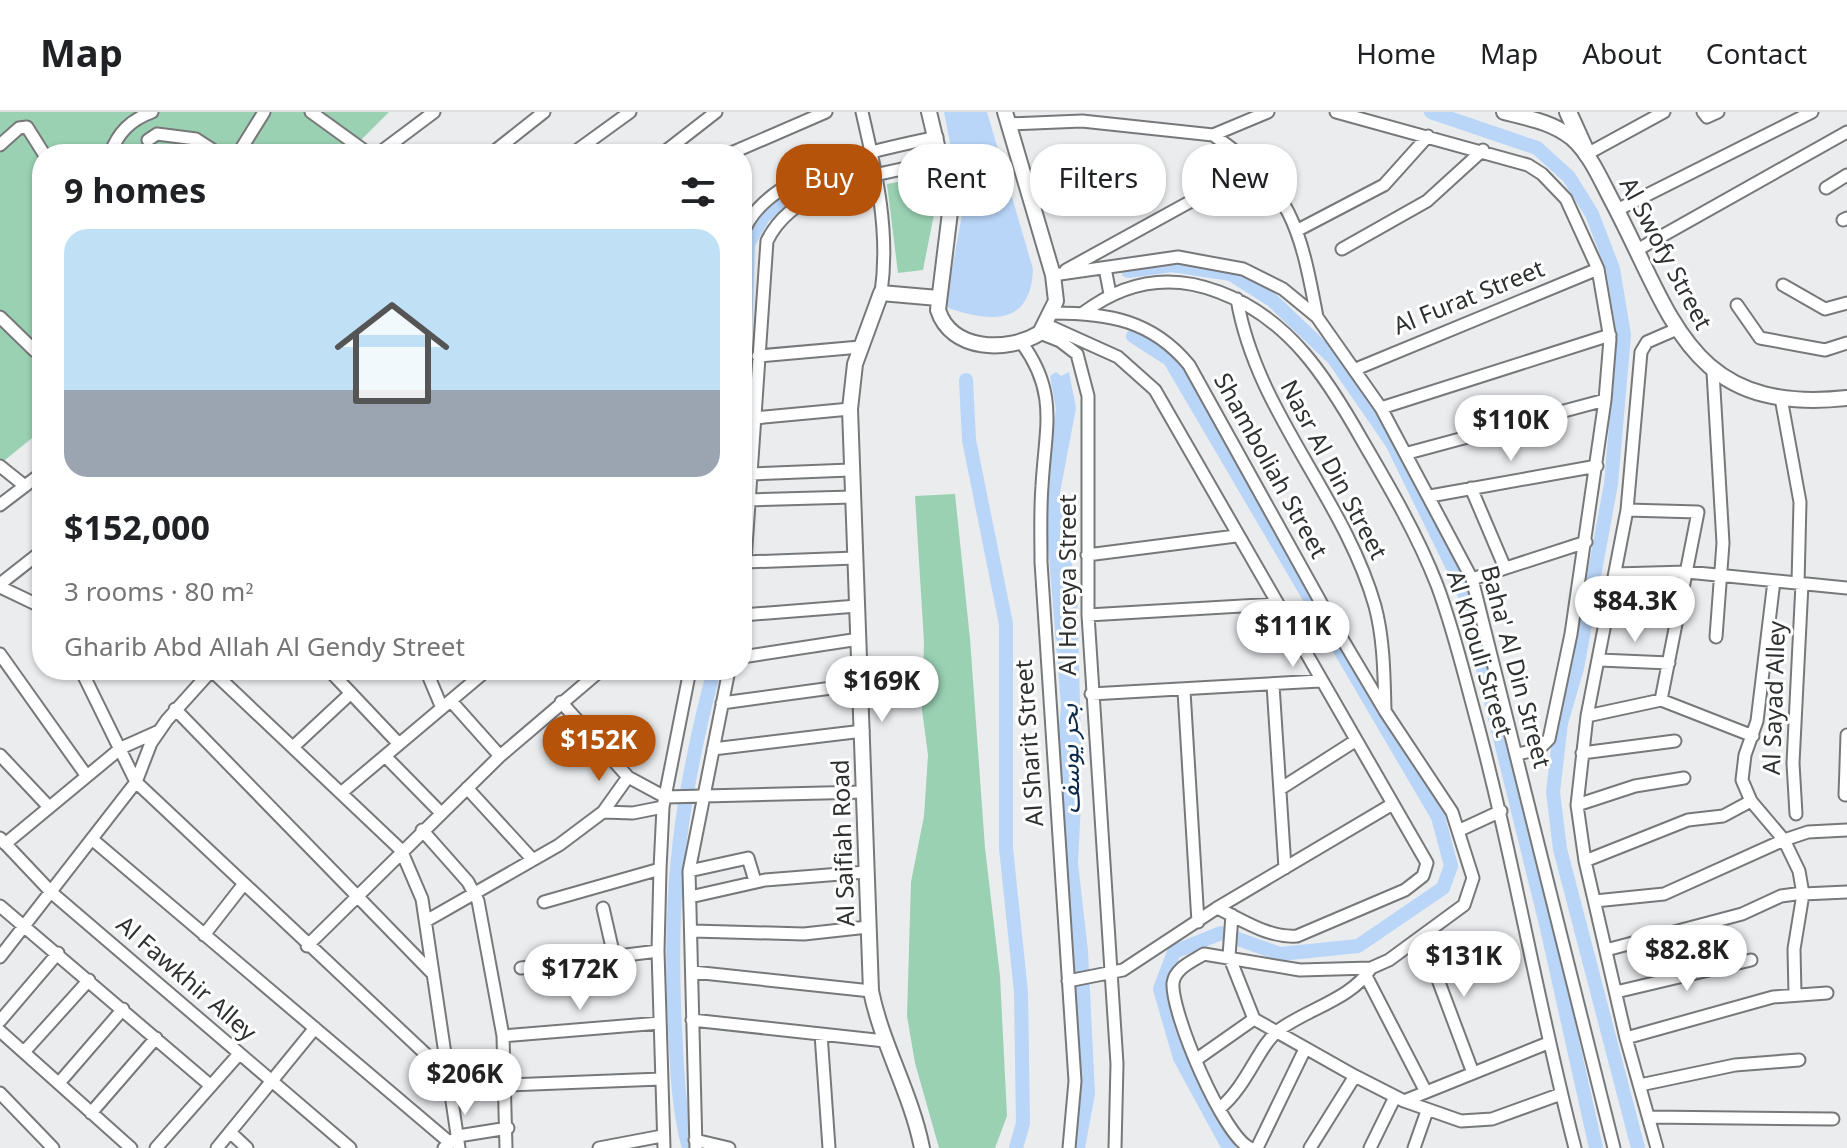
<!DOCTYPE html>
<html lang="en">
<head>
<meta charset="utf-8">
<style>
	body { margin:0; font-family:Georgia,"Noto Sans Arabic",serif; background:#f2f2f2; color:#202124; height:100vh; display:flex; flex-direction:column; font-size:30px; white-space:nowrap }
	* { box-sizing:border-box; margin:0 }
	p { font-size:26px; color:#757577 }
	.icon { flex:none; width:44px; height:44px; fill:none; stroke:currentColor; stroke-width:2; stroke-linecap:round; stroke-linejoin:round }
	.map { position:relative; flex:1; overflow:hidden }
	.sheet { position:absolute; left:32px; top:32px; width:720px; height:536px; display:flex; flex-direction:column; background:#fff; border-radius:32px; box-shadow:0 2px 6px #0004 }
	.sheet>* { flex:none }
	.banner { position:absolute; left:776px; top:32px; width:760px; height:72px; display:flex; gap:16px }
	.price { position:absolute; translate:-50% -68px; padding:0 18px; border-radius:28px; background:#fff; color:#222; font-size:26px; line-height:52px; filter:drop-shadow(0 2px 4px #0008) }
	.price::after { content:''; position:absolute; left:50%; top:48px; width:24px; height:18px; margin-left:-12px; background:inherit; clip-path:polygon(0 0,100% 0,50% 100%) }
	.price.current { background:#b45309; color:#fff }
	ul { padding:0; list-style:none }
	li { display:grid; align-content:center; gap:16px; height:424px; padding:0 32px }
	li span { display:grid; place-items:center; height:248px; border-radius:24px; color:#555 }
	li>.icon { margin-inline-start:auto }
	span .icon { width:144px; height:144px; fill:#fffc; stroke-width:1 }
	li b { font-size:34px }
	h2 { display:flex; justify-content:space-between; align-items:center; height:96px; padding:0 32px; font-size:34px }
	.chip { padding:0 28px; border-radius:32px; background:#fff; box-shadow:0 2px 6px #0004; font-size:28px; line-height:72px }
	.chip.current { background:#b45309; color:#fff }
	header { display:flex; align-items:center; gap:48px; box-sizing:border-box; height:112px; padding:0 40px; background:#fff; border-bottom:2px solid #e0e0e0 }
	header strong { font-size:38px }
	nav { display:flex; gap:44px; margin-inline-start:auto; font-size:28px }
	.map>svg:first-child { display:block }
</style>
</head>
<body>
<header>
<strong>Map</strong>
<nav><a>Home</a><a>Map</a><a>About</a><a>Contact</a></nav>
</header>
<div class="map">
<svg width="1847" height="1036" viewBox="0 0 1847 1036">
	<rect width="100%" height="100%" fill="#ebecee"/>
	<path fill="#9ad1b3" d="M0,0H389L361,28L320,42H42V318L0,352Z
		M930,64L936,92L923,158L898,161L887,72Z
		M955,382L970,527L985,736L1000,864L1007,1004L995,1036H939L915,951L907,904L911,770L924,704L928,643L922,598L924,530L915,384Z"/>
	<path fill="#b9d5f8" d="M944,0H987L1033,157C1031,217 986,209 945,195L963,97Z
		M1056,260L1061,264L1069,260L1076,296L1059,386L1077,478L1082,671L1078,751L1088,839L1095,982L1085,1036H1074L1077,966L1073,821L1061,740L1056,647L1061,594L1047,420L1046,366L1056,297L1050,264Z"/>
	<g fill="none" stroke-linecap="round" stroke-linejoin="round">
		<path stroke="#b9d5f8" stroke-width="14" d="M1431,0L1537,36L1569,65L1592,102L1613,157L1624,223L1611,372L1577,556L1561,611L1553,680L1560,737L1638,1036
			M1128,159L1172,153L1231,162L1272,188L1334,247L1392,331L1463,476L1546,812L1596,1036
			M1133,224L1170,248L1438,705L1451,754L1443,776L1358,834L1280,842L1221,821L1174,840L1160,877L1180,946L1229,1036
			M966,268L969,328L1006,512V736L1021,880L1023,1011L1016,1036
			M742,311L748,132L763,105L795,81L840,60
			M689,1036C678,997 677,955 675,915C668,781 680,687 714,558"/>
		<defs>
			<path id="minor" d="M311,0L369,42
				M862,0C876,60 890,119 881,181
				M1336,0L1528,53L1542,62L1566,87L1598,157L1610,227L1605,288L1571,522L1549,627L1539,637L1518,642
				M1703,0L1707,5L1718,0
				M1008,12L1082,9L1213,23L1268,0
				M1213,23C1292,77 1300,115 1317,205
				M148,28L157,22L196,27L219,42
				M0,33L19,16L27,15L44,42
				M110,42C118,21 130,8 152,0
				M238,42L264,0
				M378,42L434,0
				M491,42L544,0
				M572,42L630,0
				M662,42L716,0
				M729,42L826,0
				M1587,42L1664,0
				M1826,76L1847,63
				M1617,98L1812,0
				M1843,108L1847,106
				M1298,118L1384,73L1428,24
				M742,124C762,60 880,37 937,25
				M1342,137L1427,89L1483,38
				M1637,138L1847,20
				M1105,156L1110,182
				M1066,158L1255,54
				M1053,163L1178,145L1243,157L1283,177L1317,205L1381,296L1472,467L1614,1036
				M1783,173L1825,197L1847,191
				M1237,187C1256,300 1344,385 1375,494C1384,528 1384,563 1385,598
				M1737,193L1760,226L1825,238L1847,231
				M1053,201C1108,201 1152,208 1189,253L1325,498L1385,599L1452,700L1473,766L1464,793L1389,848L1371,856L1300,858L1204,842C1193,849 1175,856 1173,871C1171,901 1223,1024 1250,1036
				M1083,201C1124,170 1170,161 1219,180C1289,206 1327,266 1362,328C1390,376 1417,422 1437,473C1452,513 1462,554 1473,595C1513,741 1537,890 1575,1036
				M0,205L35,239L42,238
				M1047,213L1118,245L1155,278L1427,751L1423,764L1405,778L1297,824C1268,826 1243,808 1217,796
				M1040,221L1060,229L1077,242L1088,284V503L1117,952L1115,1036
				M1021,230C1059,281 1045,316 1042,374C1040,400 1041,425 1041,450L1075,969L1069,1036
				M758,244L860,235
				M1356,257L1598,157
				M1713,260L1723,431L1716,525
				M1781,286L1800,390L1798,472
				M1381,296L1610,223
				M755,306L850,297
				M1408,341L1605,288
				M0,354L25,374
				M751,362L850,358
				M1471,376L1505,456
				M1430,384L1597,354
				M749,388L852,385
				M0,393L42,361
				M1627,398L1698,400L1661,588
				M1087,443L1236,424
				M745,450L855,446
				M1615,462L1687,460L1847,476
				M1472,467L1586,430
				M1774,469L1757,609L1745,643L1742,668L1751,689L1784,728L1799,759L1803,782L1794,837L1795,883
				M0,472L42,439
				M0,475L42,495
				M742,493L767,129C796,69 885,63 943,48
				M742,503L857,494
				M1088,503L1276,492
				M1608,503L1678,506
				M0,542L86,663
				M742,545L859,527
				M1600,548L1669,551
				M81,558L136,670L448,963
				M211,558L401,738L422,787L459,1036
				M329,558L399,632
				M426,558L442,596
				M1273,573L1285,756
				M1184,579L1198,810
				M1091,582L1320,569
				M451,589L500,644
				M561,590L628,665L665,685L864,680
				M722,591L861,572
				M175,597L433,862
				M1587,604L1661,588L1753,624
				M293,635L351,581
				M713,637L863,619
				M1582,641L1675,629
				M0,643L49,695
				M385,644L441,701
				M467,676L533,748
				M1280,677L1355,629
				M341,681L487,558
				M1845,683L1847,623
				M1577,693L1635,674L1684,666
				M603,700L633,701L663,695
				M1796,702L1793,651L1802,472
				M422,718L468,770L478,789L503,924L506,1036
				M1460,718L1501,699
				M0,726L52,781L350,1036
				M93,728L449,1030
				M5,732L121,636L159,619
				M1585,749L1688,708L1723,704L1751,689
				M689,759L748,746L755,769
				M1803,782L1847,780
				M690,785L765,768L866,760
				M1595,789L1664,782L1784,728L1808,720L1847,718
				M544,790L660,757
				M0,794L211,974
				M603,796L614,844
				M1232,803L1229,844L1254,907L1355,964L1404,989L1461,1009L1492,1007L1561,982
				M426,809L559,733L603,700L628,665
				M693,819L804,822L868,815
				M204,823L243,773
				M1422,825L1473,961
				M307,834L500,644L601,558
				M1606,838L1742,802L1781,784L1803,781
				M0,845L136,670L151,631L167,608L212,558
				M521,856L658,839
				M693,860L871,879
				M1366,864L1426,980
				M1068,869L1123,858L1217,796L1391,693
				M1616,880L1751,848
				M692,908L885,929
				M0,909L58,841
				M0,919L131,1036
				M821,922L829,1036
				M503,924L660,911
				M1626,926L1773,885L1827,881
				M24,940L89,868
				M1197,947L1254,907
				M59,971L123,897
				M506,973L661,967
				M1640,973L1735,953L1799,948
				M0,981L53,1036
				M1404,989L1548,931
				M1220,996C1247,974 1259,933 1279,918C1307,897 1352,887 1371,856
				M91,1001L156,926
				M1649,1005L1833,1007
				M230,1020L247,1036
				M695,1028L729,1036
				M156,1036L239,942
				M217,1036L315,916
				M444,1036L458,1024L508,1016
				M599,1036L662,1024
				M664,1036L658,839L660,757L663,695L690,558
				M696,1036L689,759L729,558
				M1257,1036L1305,937
				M1310,1036L1355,964
				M1370,1036L1395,985
				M1414,1036L1427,999
				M1657,1036L1626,926L1585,749L1577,693L1587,604L1627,398L1641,240L1647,230L1677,217"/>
			<path id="tertiary" d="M929,0L951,92L938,198C951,239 1007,241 1040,221L1056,189L1053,163L1005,0
				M1504,0C1528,6 1552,10 1572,26C1590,42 1600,66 1611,87C1673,203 1687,303 1847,286
				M922,1036C911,981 882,933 871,879L850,297L855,252L881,181L938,186"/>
			<path id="secondary" d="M1568,0L1587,42"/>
		</defs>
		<use href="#minor" stroke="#777879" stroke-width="15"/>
		<use href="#tertiary" stroke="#777879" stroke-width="18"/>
		<use href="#secondary" stroke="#777879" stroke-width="20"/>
		<use href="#minor" stroke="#fff" stroke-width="11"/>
		<use href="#tertiary" stroke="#fff" stroke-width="14"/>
		<use href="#secondary" stroke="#fff" stroke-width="16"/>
	</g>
	<g text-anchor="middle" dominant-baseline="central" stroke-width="6" stroke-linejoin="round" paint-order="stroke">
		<g font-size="24" fill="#2f3030" stroke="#fff">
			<text transform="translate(1665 142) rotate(62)">Al Swofy Street</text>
			<text transform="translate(1469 186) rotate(-22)">Al Furat Street</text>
			<text transform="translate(1270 354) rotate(61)">Shamboliah Street</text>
			<text transform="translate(1333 358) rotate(62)">Nasr Al Din Street</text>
			<text transform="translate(1068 473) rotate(-90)">Al Horeya Street</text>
			<text transform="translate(1479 542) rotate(73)">Al Khouli Street</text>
			<text transform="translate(1515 555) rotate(75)">Baha' Al Din Street</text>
			<text transform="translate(1775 586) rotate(-88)">Al Sayad Alley</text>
			<text transform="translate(1030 631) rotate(-94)">Al Sharit Street</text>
			<text transform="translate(844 731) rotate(-92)">Al Saifiah Road</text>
			<text transform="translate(186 867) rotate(41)">Al Fawkhir Alley</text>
		</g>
		<g font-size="26" font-style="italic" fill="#0b294d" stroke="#fff">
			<text transform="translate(1070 647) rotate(-91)">بحر يوسف</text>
		</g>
	</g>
</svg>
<b class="price" style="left:1511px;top:351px">$110K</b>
<b class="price" style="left:1635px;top:532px">$84.3K</b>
<b class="price" style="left:1293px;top:557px">$111K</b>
<b class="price" style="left:882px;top:612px">$169K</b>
<b class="price current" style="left:599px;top:671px">$152K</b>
<b class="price" style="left:1687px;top:881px">$82.8K</b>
<b class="price" style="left:1464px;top:887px">$131K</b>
<b class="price" style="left:580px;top:900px">$172K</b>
<b class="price" style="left:465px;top:1005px">$206K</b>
<div class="banner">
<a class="chip current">Buy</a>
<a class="chip">Rent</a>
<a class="chip">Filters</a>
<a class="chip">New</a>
</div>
<section class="sheet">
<h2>9 homes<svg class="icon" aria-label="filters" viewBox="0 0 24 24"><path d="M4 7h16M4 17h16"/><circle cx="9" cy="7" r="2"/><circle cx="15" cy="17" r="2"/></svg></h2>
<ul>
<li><span style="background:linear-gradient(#bfe0f5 65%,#9aa5b1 0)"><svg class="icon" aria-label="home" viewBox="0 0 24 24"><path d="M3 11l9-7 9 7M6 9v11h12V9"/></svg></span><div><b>$152,000</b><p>3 rooms · 80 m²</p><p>Gharib Abd Allah Al Gendy Street</p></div></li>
</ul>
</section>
</div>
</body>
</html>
